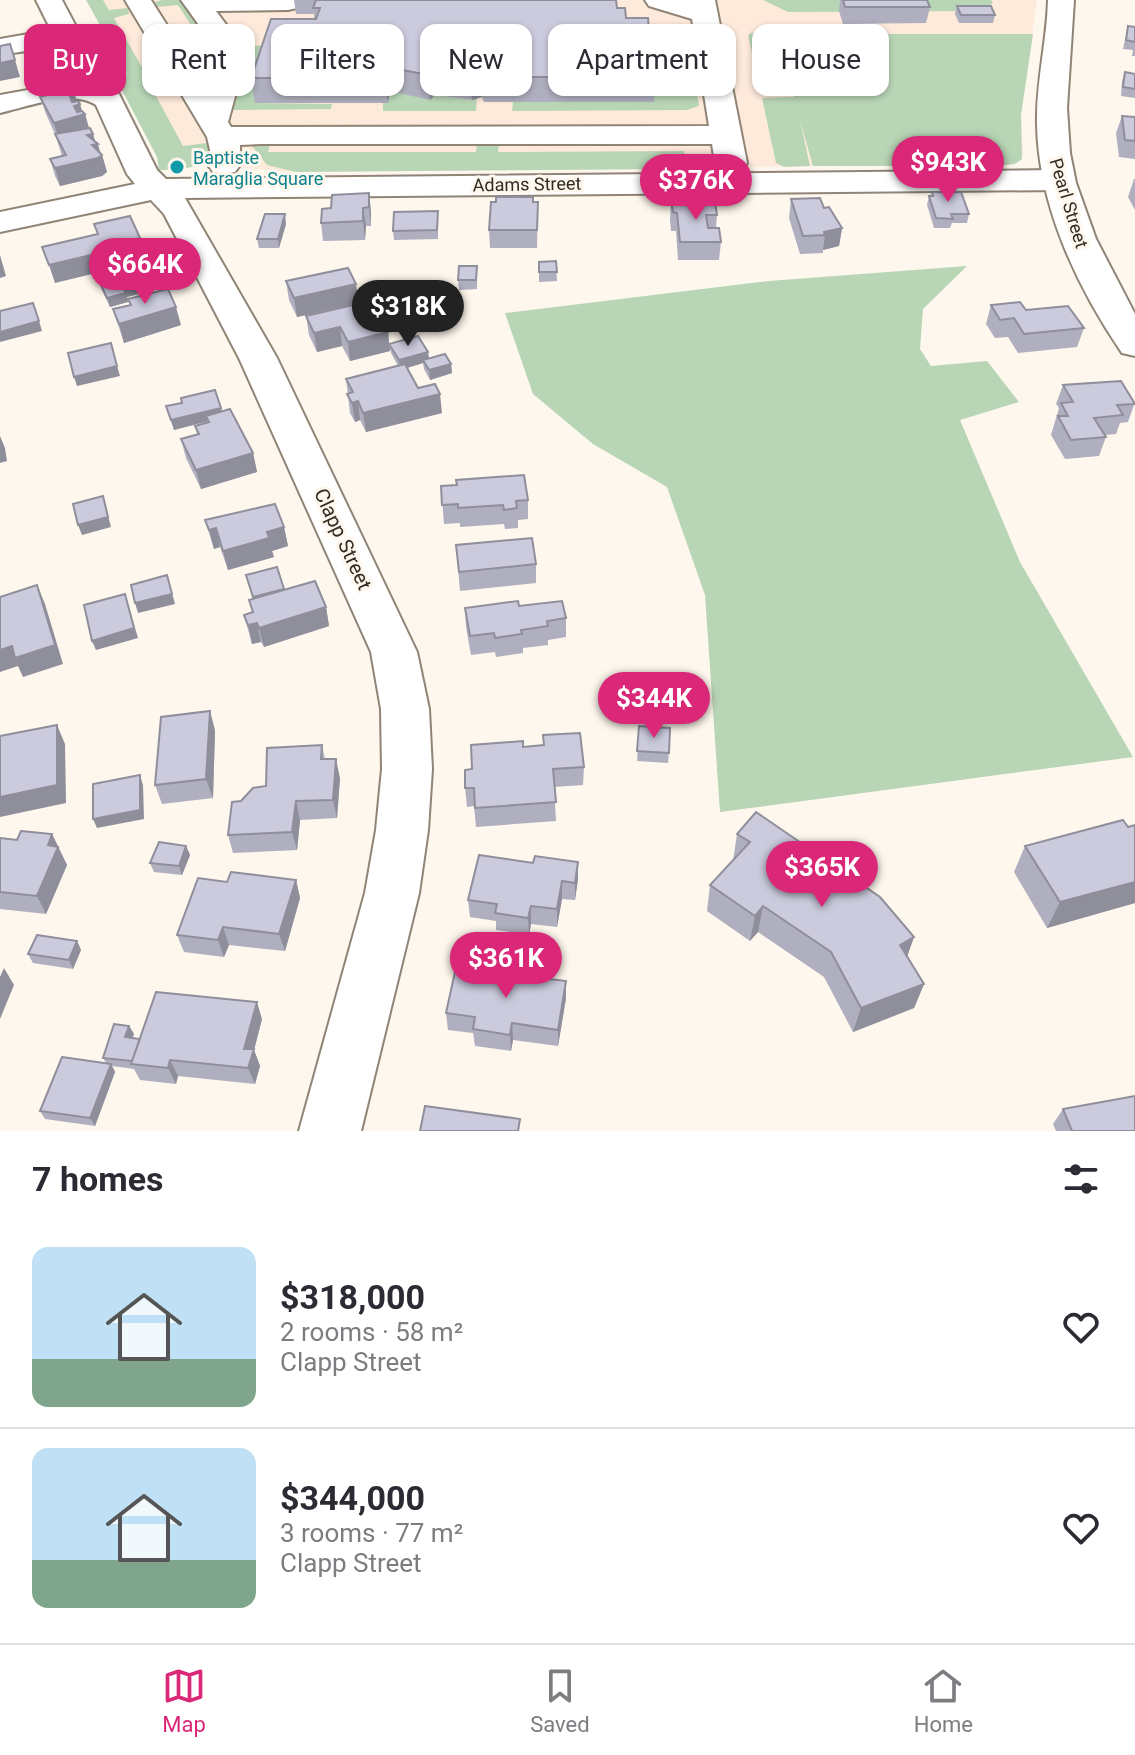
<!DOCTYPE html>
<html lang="en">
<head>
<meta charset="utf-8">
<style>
	body { margin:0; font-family:Roboto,sans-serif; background:#f7f7f7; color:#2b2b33; height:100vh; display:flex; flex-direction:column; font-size:30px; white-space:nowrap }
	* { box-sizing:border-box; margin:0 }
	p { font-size:26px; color:#7c7c81 }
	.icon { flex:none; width:44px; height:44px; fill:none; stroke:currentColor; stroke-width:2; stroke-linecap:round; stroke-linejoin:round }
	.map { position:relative; height:1131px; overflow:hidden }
	.side { display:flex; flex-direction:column; background:#fff; flex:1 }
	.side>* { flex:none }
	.banner { position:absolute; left:24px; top:24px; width:1088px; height:72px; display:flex; gap:16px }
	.price { position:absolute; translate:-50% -68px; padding:0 18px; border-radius:28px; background:#db2777; color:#fff; font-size:26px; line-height:52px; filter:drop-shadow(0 2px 4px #0008) }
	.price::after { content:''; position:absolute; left:50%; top:48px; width:24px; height:18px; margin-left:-12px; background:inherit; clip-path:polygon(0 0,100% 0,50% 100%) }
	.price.on { background:#222; color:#fff }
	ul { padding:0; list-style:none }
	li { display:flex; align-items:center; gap:24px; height:200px; padding:0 32px }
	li+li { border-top:2px solid #e1e1e2 }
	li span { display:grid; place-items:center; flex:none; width:224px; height:160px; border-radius:16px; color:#555 }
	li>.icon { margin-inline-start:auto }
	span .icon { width:96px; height:96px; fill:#fffc; stroke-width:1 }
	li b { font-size:34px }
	h2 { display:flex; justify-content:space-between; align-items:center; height:96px; padding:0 32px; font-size:34px }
	.chip { padding:0 28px; border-radius:16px; background:#fff; box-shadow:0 2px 6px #0004; font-size:28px; line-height:72px }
	.chip.on { background:#db2777; color:#fff }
	.tabs { display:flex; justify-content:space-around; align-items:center; height:112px; border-top:2px solid #e1e1e2; background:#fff; font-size:22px; color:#7c7c81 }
	.tabs a { display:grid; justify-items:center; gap:4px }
	.tabs .on { color:#db2777 }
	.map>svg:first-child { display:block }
</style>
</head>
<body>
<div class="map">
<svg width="1135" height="1131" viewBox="0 0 1135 1131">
	<rect width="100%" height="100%" fill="#fef7ed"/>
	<path fill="#feeadb" d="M86,0H1037L1021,115L1023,155L1015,164L290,172L204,164L192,166Z"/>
	<path fill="#b8d5b5" d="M86,0H103L109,10L128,8L129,14L114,18L152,85L170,82L177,89L156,96L183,146L207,143L211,149L205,163L181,170H159L157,157L115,77L127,74Z
		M162,0H182L218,55L212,80L203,82L192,65L196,61L211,57L178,5L156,7L155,2Z
		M763,0H991L993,3L980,11L788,12Z
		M751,33H774L792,92H761L748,35Z
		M775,34H1033L1021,115L1022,159L1015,164L996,166H813L800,120L810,166L784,167L776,163L762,98L794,97Z
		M273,45L255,103L332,104L331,109L233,110L254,46Z
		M662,73H683L685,79H695L699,106L687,110L512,111L513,102L651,86Z
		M390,91L430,99L435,95L472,100L477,97L476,111H383V103H388Z
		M249,142L270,143L268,152H476L477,143H499L498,152L684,151L687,165L680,169L296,172L267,165Z
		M967,266L923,309L920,349L931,366L987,361L1019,402L960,420L1020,562L1133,757L720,812L705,595L667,487L593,444L533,394L505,313L769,281Z"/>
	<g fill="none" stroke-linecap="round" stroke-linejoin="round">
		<defs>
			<path id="minor" d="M36,0H62L100,72L96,78L86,81L76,78L59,46L0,55V39L51,30Z
				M125,0H151L208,90L219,53L181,0H300L297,8L288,10L216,11L247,53L228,122L231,127L709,126L692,19L649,6L645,0H715L747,163L742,170L731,172L720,170L715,163L712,144H261L240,145V165L235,172L224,174L213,172L208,165L210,150L207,137Z
				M72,82L110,88L119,94L157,170L166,179L1058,170L1069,173L1074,180L1069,187L1058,190L185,198L277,358L417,652L429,709L432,769L428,830L419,893L361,1131H299L365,893L376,830L382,769L381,709L371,652L239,358L164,214L151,200L0,232V212L135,184L127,174L96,105C72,89 27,107 0,113V95Z"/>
			<path id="major" d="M1048,0H1074L1067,108L1070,153L1076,183L1096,239L1135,314V356L1122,353C1077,287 1038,205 1037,123C1036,82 1047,41 1048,0Z"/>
		</defs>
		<use href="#minor" stroke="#8f8475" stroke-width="4"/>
		<use href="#major" stroke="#8f8475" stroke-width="4"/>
		<use href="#minor" fill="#fff" fill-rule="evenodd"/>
		<use href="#major" fill="#fff" fill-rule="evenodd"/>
	</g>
	<path fill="#afafbf" d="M294,0H616L617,8L666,61L664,86H654V102H484L482,97L472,100L435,95L430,100L390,91L388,103H255L251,78L314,19V14H296Z
		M840,0H927L930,7L926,23L843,24L839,11Z
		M957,6L995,15L993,23H959L955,14Z
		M1128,26L1135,27V56H1132L1133,50L1123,49Z
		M1125,72L1135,74V98L1121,96L1122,81Z
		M40,97L77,101L80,104L82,111L85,114L89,128L93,134L95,142L102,155L107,172L102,176L60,186L55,176L50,159L62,156L55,134L46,114Z
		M1122,116L1135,117V159L1119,157L1116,133Z
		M1134,179H1135V210L1128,197Z
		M932,192L969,214L967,223H952L950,228H934L927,205L929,196H931Z
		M369,193L371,226H366L365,240L323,241L321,223L331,208Z
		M791,199L824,208L842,228L839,246L823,250V253L800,254L789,218Z
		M533,202H538L537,248H490L489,230Z
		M671,202L717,215L716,228L721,242L719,260H678L676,231H671L670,220Z
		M438,211V239L394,240L393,231Z
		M286,224L279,248H259L257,239Z
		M556,261L557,281L539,282V262Z
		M119,273L162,288L127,297L128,302L110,307L101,288L98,278Z
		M477,275V289L459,290L458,280Z
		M286,281L359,303L297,317L289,300Z
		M128,299L181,325L124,343L113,309L130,305Z
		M991,305L1026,310L1084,328L1077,347L1018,353L1008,337L995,338L986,324Z
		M306,316L360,318L388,332L390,351L350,361L342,346L317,352L309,335Z
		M389,344L428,352L429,358L451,364L452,373L430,380L424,369L423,363L407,368L418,388L442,413L366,432L360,420L355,422L350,413L346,379L398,366L391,353Z
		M1063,385L1135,402L1128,422L1120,423L1116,434L1105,435L1106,437L1099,456L1065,459L1051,435L1059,408L1056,404Z
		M166,406L222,411L253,453L257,472L201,489L186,458L181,439L197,434L195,426L208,421L174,430Z
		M457,485L528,500V519L518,520V528L505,529L504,524L460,527V523L444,524L441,486Z
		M205,520L284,527L288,546L272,551L274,557L228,570L220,547L214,549Z
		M456,545L536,564V583L460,591Z
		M246,575L326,607L329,626L264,647L261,642L252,644L244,615L252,612L249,600L253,599Z
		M519,606L566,618V637L548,640V645L523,648V653L496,657L495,652L471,655L466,627L465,608Z
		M639,726L669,753L668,763L637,761Z
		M215,730L213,798L162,804L155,785Z
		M543,735L584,767L583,785L554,787L556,821L476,827L474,806L467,807L465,788L472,769L523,747L543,745Z
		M322,745L325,759L340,778L337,818L300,820L297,850L233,853L228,835L241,801L266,786Z
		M1135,825V903L1047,928L1014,872L1025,846Z
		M52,834L67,865L46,914L0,909V838L17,840Z
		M737,834L914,937L907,957L924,984L914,1008L853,1032L824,977L758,932L750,941L707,911L710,885L733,861Z
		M186,846L190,855L182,875L154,872L150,863Z
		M578,862V879L575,900L562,899L557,927L531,924L529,935L496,930V921L470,917L468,900L533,863Z
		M296,880L300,898L285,951L229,945L224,957L184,952L177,935L227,882Z
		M77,941L81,950L73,969L33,963L28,954Z
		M566,981V998L558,1046L513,1040L511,1051L475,1046L473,1033L448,1030L446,1013Z
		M262,1019L254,1050L260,1066L255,1084L178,1076L176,1084L140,1080L134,1069L112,1066L115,1072L95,1126L45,1119L40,1111L106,1063L103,1058L129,1026L134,1034L132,1038L140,1039Z
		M1063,1109L1135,1131H1056L1053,1124Z"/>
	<path fill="#8f8e9b" d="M15,60L20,77L0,81V63Z
		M387,67L390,91L388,103L385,78Z
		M434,70L435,95L430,100L428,75Z
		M481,72L482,97L472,100L470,76Z
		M75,95L78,105L80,104L83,115L85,114L90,132L59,141L54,123L70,96Z
		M93,134L96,144H98L101,156L102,155L107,172L102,176L60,186L55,168L87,135Z
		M369,193L371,211V226L369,207Z
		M363,208L366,226L365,240L363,221Z
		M285,214L286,224L279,248L278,239Z
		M842,228L839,246L823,250L825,235L824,232Z
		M140,238L145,256L128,261L129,265L55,283L49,265Z
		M0,255L6,276L0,278Z
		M159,279L162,288L127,297L128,302L110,307L107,298L123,288Z
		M356,284L359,303L297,317L294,298Z
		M176,307L181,325L124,343L119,324Z
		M39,321L42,331L0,342V332Z
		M340,327L342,346L317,352L314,333Z
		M388,332L390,351L350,361L348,342Z
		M428,352L429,362L423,360V363L400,370L399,360Z
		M451,364L452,373L430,380L429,370Z
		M117,366L120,376L77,386L74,377Z
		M440,394L442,413L366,432L363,413Z
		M358,401L360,420L355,422L352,403Z
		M221,408L224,417L206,416L208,421L174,430L171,420Z
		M0,436L5,448L7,461L0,463Z
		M253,453L257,472L201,489L196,470Z
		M103,496L111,527L82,535L78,525Z
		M284,527L288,546L272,551L274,557L228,570L223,551L267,532Z
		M216,528L220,547L214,549L209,530Z
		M167,575L175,604L138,613L135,603Z
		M37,585L45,604L63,664L23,677L18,666L0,672V650Z
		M125,594L138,638L96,650L92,641Z
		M326,607L329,626L264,647L259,628Z
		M257,623L261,642L252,644L248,625Z
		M210,711L215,730L213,798L206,779Z
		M57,725L65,744L66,803L0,817V797Z
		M336,759L340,778L337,818L333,800Z
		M140,775L143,785L144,819L97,828L93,819Z
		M296,801L300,820L297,850L292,832Z
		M52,834L67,865L46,914L37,896L48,845Z
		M186,846L190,855L182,875L179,866Z
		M578,862V879L575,900V883Z
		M296,880L300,898L285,951L279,934Z
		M562,881V899L557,927V909Z
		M1135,882V903L1047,928L1060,902Z
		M531,906V924L529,935L528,918Z
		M763,906L758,932L750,941L755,916Z
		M223,927L229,945L224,957L218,940Z
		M914,937L905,962L900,945Z
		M77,941L81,950L73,969L69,960Z
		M4,968L14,985L0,1019V977Z
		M566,981V998L558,1046V1030Z
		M924,984L914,1008L853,1032L861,1008Z
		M257,1002L262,1019L254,1050L260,1066L255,1084L248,1068L244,1049Z
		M512,1023L513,1040L511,1051L510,1035Z
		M129,1026L134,1034L130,1046L125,1037Z
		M170,1060L178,1076L176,1084L168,1068Z
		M111,1064L115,1072L95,1126L90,1118Z"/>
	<path fill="#cccbde" stroke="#8f8e9b" stroke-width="2" d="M316,0H616L617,8H625L626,18H648L650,43H666V61H653L655,77H483L481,72L470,76L434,70L428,75L387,67L385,78H251L271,19H316L320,8H313Z
		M843,0H927L930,7H845Z
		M957,6H991L995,15H961Z
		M1128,26L1135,27V42L1126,40Z
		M10,44L15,60L0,63V46Z
		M1125,72L1135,74V89L1123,87Z
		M66,90L73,91L75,95L70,96L72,102L78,101L80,104L74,106L77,112L82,111L85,114L54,123L40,97Z
		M1122,116L1135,117V141L1125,140Z
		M90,128L93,134L87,135L98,144L92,145L102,155L98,158L55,168L50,159L66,155L55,134Z
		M932,192H961L969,214H951L953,219L936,218L929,196H933Z
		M369,193V207L363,208V221L321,223L322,209L331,208L332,195Z
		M496,197H533V202H538L537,230H489L491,202H496Z
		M820,198L824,208L829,207L842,228L824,232L825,235L803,236L791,199Z
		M671,202H715L717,215H706L708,228H719L721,242H680L677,213L673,212Z
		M438,211L437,230L393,231L394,212Z
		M265,214H285L278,239H257Z
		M130,216L140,238L121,242L124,247L49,265L42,247L98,234L94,224Z
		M556,261L557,272H539V262Z
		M152,264L159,279L123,288L126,293L107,298L98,278L118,270L119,273Z
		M459,266H477L476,280H458Z
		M348,268L356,284L294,298L286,281Z
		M168,289L176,307L119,324L113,309L131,305L128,299Z
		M1020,302L1026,310L1068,306L1084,328L1024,334L1014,318L1000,320L991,305Z
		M33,303L39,321L0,332V311Z
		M353,305L360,318L377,313L388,332L348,342L340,327L314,333L306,316Z
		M418,336L428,352L399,360L389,344Z
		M111,343L117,366L74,377L68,353Z
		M445,354L451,364L429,370L423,360Z
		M405,364L418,388L435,384L440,394L363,413L358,401L352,403L347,394L353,392L346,379Z
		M1121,381L1135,404L1117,405L1123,415L1094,418L1106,437L1071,440L1058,416H1068L1061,403L1073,402L1063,385Z
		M215,390L221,408L171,420L166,406L182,403L181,398Z
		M230,409L253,453L196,470L181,439L199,434L195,426L209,422L206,416Z
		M524,475L528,500L516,501L517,508L504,510L503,505L458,508V504L442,505L441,486L457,485L456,480Z
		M103,496L108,517L78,525L73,504Z
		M275,504L284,527L267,532L269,538L223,551L216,528L209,530L205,520Z
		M532,538L536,564L459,572L456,545Z
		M277,567L284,589L253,597L246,575Z
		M167,575L172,594L135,603L131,585Z
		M315,581L326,607L259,628L257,623L248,625L244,615L253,612L249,600Z
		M37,585L55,645L15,658L12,646L0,650V597Z
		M125,594L134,628L92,641L84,605Z
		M518,601L519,606L562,601L566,618L547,621L548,626L521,630L522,634L495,638L494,633L470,636L465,608Z
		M210,711L206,779L155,785L161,717Z
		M57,725V785L0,797V736Z
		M639,726L670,728L669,753L637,751Z
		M580,733L584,767L553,769L556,802L475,808L474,788H465V770L472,769L471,745L523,741V747L544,745L543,735Z
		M322,745L321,759H336L333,800L296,801L292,832L228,835L232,802L241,801L253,788L266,786L267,748Z
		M140,775V810L93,819V784Z
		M756,812L880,897L914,937L900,945L924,984L861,1008L831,952L763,906L755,916L710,885L750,842L737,834Z
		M1123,820L1128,827L1135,825V882L1060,902L1025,846Z
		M21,831L52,834L48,845L58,847L37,896L0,892V838L17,840Z
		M159,842L186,846L179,866L150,863Z
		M479,855L533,863L535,856L578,862L575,883L562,881L557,909L531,906L528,918L495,913L497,904L468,900Z
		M231,872L296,880L279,934L223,927L218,940L177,935L198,878L227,882Z
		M37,935L77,941L69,960L28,954Z
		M456,967L566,981L558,1030L512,1023L510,1035L473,1029L475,1017L446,1013Z
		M156,992L257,1002L244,1049H254L248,1068L170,1060L168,1068L131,1064Z
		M114,1024L129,1026L125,1037L140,1039L132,1061L103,1058Z
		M62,1057L111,1064L90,1118L40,1111Z
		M1135,1096V1131H1072L1063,1109Z
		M425,1106L520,1119L518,1131H420Z"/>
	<circle fill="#0f9aa8" stroke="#fef7ed" stroke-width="3" cx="177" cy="167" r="8"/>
	<g text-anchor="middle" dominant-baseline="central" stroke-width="6" stroke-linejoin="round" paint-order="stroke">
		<g font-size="18" fill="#0d838f" stroke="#fef7ed" text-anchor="start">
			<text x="193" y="157">Baptiste<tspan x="193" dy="21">Maraglia Square</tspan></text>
		</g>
		<g font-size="18" fill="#2f2b24" stroke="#fef7ed">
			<text transform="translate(527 184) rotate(-1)">Adams Street</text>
			<text transform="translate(1069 203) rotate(73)">Pearl Street</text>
		</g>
		<g font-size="20" fill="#2f2b24" stroke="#fef7ed">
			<text transform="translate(343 539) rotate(65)">Clapp Street</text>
		</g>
	</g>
</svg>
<b class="price" style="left:948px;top:204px">$943K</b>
<b class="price" style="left:696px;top:222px">$376K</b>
<b class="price" style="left:145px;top:306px">$664K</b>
<b class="price on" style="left:408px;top:348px">$318K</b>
<b class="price" style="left:654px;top:740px">$344K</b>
<b class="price" style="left:822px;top:909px">$365K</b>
<b class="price" style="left:506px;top:1000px">$361K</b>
<div class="banner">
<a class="chip on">Buy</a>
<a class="chip">Rent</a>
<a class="chip">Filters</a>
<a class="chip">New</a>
<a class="chip">Apartment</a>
<a class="chip">House</a>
</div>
</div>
<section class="side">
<h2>7 homes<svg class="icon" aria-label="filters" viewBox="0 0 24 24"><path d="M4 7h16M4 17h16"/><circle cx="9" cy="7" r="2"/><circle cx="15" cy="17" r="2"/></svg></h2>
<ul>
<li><span style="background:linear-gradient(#bfe0f5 70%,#7fa58c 0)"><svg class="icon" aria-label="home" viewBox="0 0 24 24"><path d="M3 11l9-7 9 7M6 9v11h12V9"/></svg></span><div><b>$318,000</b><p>2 rooms · 58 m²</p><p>Clapp Street</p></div><svg class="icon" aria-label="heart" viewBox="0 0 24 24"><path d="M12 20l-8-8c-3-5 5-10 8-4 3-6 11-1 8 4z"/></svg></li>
<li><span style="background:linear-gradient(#bfe0f5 70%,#7fa58c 0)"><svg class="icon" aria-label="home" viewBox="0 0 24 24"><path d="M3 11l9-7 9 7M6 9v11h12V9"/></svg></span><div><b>$344,000</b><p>3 rooms · 77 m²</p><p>Clapp Street</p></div><svg class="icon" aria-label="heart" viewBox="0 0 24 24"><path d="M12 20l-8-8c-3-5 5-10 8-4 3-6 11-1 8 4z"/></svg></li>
</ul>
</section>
<nav class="tabs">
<a class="on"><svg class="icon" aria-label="map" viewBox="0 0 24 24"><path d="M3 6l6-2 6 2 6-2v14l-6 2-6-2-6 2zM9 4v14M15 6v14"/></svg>Map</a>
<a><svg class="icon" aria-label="saved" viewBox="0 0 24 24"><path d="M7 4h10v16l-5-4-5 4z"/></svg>Saved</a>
<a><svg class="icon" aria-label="home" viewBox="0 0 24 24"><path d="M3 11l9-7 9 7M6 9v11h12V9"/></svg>Home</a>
</nav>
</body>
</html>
